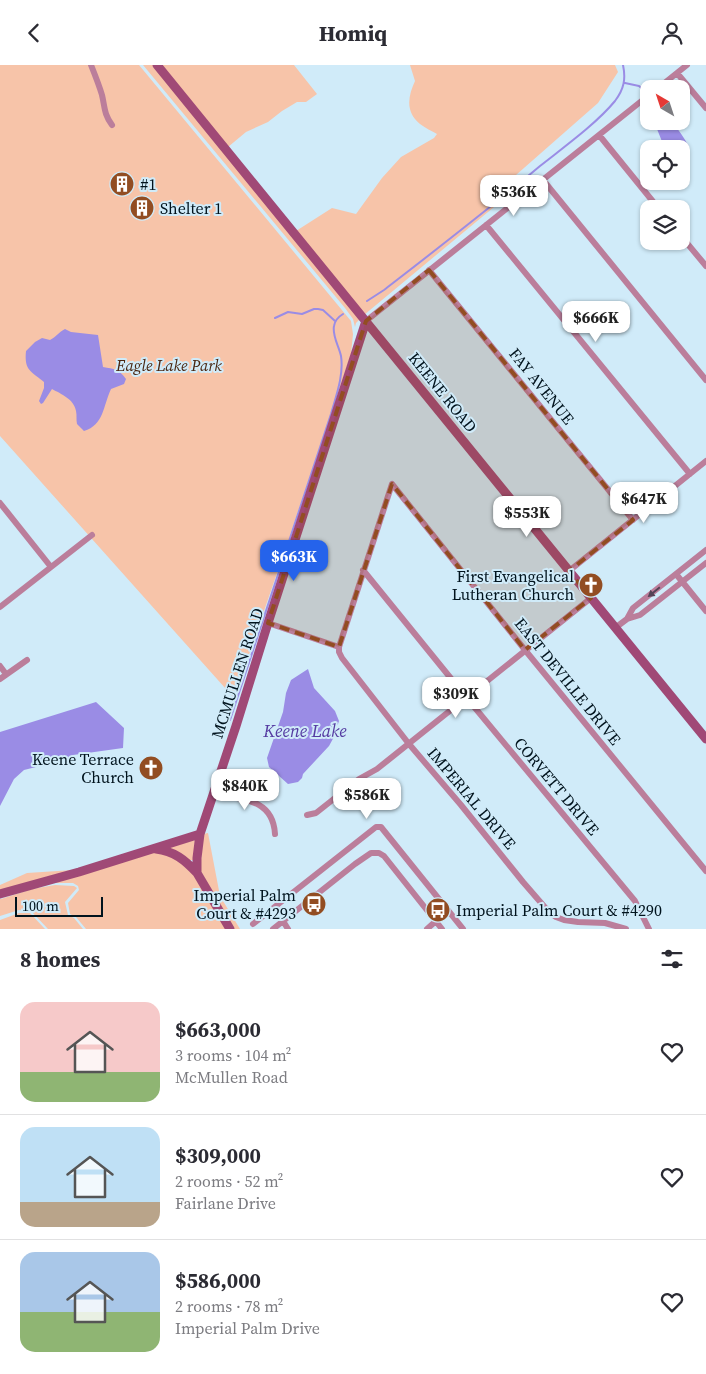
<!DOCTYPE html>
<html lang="en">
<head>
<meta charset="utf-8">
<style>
	body { margin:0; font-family:"Source Serif 4",serif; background:#f2f2f3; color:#2b2b33; height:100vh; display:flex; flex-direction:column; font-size:19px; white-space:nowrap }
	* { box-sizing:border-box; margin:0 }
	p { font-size:16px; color:#7c7c81 }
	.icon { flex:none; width:28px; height:28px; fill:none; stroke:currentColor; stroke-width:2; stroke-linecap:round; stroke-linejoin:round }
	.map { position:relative; height:864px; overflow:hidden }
	.drawer { display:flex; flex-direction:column; background:#fff; flex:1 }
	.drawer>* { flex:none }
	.needle { width:32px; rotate:321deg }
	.controls { position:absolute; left:640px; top:15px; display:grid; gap:10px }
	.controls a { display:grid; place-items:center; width:50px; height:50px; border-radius:10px; background:#fff; box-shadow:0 1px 4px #0004; font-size:25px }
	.scale { position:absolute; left:15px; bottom:12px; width:88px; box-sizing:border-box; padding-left:5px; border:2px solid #00131d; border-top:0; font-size:14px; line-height:18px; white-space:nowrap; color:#00131d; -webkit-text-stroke:4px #d0ebf9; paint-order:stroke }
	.price { position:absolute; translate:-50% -42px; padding:0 11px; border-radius:10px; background:#fff; color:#222; font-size:16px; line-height:32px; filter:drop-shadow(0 1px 2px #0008) }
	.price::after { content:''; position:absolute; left:50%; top:30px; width:15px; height:11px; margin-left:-8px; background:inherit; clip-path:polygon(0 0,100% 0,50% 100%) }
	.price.current { background:#2563eb; color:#fff }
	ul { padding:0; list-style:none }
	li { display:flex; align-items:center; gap:15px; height:125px; padding:0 20px }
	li+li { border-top:1px solid #e1e1e2 }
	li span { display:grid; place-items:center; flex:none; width:140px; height:100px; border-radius:15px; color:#555 }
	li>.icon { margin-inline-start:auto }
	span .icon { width:60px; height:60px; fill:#fffc; stroke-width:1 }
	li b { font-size:21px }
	h2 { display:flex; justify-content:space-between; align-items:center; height:60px; padding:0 20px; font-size:21px }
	header { display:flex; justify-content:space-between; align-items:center; height:65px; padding:0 20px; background:#fff; font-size:22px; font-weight:700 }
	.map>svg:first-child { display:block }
</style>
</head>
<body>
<header><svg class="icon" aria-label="back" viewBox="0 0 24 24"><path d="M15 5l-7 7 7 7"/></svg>Homiq<svg class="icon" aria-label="person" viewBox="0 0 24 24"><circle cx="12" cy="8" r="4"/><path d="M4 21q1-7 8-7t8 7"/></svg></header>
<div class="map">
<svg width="706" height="864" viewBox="0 0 706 864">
	<rect width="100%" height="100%" fill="#d0ebf9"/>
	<path fill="#f7c4a9" d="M0,0H139L351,256L353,269L351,289L290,470V474L285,485L234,633L0,371Z
		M143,0H153L360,254L356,258L355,262L353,254L345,243Z
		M160,0H294L317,29L306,37H297L282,46L268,57L246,67L228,82Z
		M410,0H615L618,7L598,38L516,110L524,117L364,250L296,166L332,143L356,149L382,113L401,92L434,73L437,69C432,66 425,63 420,59C405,47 408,31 415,16Z
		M208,768L220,831L240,864H234L201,807V794L203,769Z
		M195,775L194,794L193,795H189L168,782Z
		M154,787L173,791L195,810L226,864H86L76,852L70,849L68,838L79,825L78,821L73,818H54Z
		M73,805L0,825V820L27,808Z
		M55,820L74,821L77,823L65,837L68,850L74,853L83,864H48L31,846L19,845L0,851V834H1L32,824Z
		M19,848H30L45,864H0V855Z"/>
	<path fill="#9a8ce5" d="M657,56C676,56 679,66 689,81L684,92L681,93V84H665L657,64Z
		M65,264L71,267L98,270L103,302C114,304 119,304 126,314L124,319L111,324C103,341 104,360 84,366L77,359C76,355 77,350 76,346C74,334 61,329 52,324L43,338L41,339L39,336L44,323V317C31,306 24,306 26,286L35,277L42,273L50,275C56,272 59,267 65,264Z
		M308,604L314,623L335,646L339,656L338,659L333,664L335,670L329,681L303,709L302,713L298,717L288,719L269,702L267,693L283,647L286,628L291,615Z
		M96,637L124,663L123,683L73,690L72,693L24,705L14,714L0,741V667Z"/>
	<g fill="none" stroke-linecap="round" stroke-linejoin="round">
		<path stroke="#9a8ce5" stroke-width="2" d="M625,18L639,21L645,26
			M367,236L384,225C437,184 489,144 540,101C564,82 596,59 615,36C624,24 626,14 623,0
			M275,253L288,247L302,249L314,244H318L323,245L335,256
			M230,655L331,349C336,331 344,310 341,291C339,281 332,271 334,261C335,255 338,252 343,249"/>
		<path stroke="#bb7e9b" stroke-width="6" d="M91,0C95,10 99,20 102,30C105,43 104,49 112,60
			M677,8L706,43
			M657,24L687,0
			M599,70L659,144
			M543,115L706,315
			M486,160L690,409
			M681,171L706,201
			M429,205L633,455
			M366,256L649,30
			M392,419L525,585L706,806
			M0,438L51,502
			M363,505L466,632L635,836L649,864
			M569,506L706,396
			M676,509L706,546
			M0,542L92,470
			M627,554L633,543L706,485
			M268,558L339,582V587L342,593L409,679L461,740L523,817L549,847L556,852L564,855L578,857L605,858L626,864
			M615,563L627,554L640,550L706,498
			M339,582L392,419
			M0,601L6,609
			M0,614L27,595
			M213,729C241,734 273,733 275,769
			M307,750L316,748L359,714L377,704L591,533
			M283,856L288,864
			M253,859L376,762H381L463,864
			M273,864L355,799L371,788H379L384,791L442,864
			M427,864L436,856"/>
		<path stroke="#a04976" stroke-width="9" d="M157,0L706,674
			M156,784C174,786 185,795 197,808
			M0,829L79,807L200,769
			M230,864L197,808V793L200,769L236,661L268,558L366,256"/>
	</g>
	<defs><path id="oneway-solid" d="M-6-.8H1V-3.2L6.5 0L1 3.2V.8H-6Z" transform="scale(1.25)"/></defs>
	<use fill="#544356" href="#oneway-solid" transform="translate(654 527) rotate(141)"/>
	<path fill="#924d22" fill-opacity="0.2" stroke="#924d22" stroke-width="4" stroke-dasharray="10 6" stroke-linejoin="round" d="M429,205L633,455L569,506L591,533L525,585L392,419L339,582L268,558L366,256Z"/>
	<defs>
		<symbol id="building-disc" viewBox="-11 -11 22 22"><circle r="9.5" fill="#924d22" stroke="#d0ebf9"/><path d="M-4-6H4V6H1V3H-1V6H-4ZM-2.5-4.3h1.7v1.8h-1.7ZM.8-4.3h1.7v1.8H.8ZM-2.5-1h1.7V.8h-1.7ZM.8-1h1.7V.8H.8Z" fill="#fff"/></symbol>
		<symbol id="church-disc" viewBox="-11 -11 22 22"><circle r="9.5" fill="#924d22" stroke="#d0ebf9"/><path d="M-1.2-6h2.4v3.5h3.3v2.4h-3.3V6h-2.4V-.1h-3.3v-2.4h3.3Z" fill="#fff"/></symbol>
		<symbol id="bus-disc" viewBox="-11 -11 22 22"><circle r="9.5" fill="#924d22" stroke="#d0ebf9"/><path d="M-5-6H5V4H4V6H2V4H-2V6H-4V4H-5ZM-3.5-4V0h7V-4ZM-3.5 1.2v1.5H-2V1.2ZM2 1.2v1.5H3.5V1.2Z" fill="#fff"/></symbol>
	</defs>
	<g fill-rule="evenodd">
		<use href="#building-disc" x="108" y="105" width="28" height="28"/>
		<use href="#building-disc" x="128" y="129" width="28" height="28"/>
		<use href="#church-disc" x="577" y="506" width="28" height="28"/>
		<use href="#church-disc" x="137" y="689" width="28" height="28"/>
		<use href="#bus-disc" x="300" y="825" width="28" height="28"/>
		<use href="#bus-disc" x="424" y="831" width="28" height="28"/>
	</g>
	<g text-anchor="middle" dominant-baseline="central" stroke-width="4" stroke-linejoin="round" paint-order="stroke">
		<g font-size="16" fill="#00131d" stroke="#d0ebf9" text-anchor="start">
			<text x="140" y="119">#1</text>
			<text x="160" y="143">Shelter 1</text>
			<text x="574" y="511" text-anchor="end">First Evangelical<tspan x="574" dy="18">Lutheran Church</tspan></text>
			<text x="134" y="694" text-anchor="end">Keene Terrace<tspan x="134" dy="18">Church</tspan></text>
			<text x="296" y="830" text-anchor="end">Imperial Palm<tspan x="296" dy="18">Court &amp; #4293</tspan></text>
			<text x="456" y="845">Imperial Palm Court &amp; #4290</text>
		</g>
		<g font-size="16" font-style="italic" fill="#4a2611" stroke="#d0ebf9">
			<text x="169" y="300">Eagle Lake Park</text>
		</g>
		<g font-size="16" fill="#00131d" stroke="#d0ebf9">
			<text transform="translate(542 321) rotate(51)">FAY AVENUE</text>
			<text transform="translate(443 327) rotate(51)">KEENE ROAD</text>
			<text transform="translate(237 608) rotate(-72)">MCMULLEN ROAD</text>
			<text transform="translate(568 616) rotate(51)">EAST DEVILLE DRIVE</text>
			<text transform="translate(557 721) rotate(50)">CORVETT DRIVE</text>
			<text transform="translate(472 733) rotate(50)">IMPERIAL DRIVE</text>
		</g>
		<g font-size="18" font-style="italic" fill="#543aa1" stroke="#d0ebf9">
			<text x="305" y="665">Keene Lake</text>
		</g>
	</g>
</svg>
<div class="controls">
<a><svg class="needle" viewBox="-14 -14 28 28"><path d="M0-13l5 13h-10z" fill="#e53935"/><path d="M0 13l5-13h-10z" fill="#7c7c81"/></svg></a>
<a><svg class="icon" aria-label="locate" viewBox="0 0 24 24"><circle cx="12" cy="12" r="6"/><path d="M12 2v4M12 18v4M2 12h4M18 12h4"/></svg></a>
<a><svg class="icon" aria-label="layers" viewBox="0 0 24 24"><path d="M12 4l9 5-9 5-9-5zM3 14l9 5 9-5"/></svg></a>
</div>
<div class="scale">100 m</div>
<b class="price" style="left:514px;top:152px">$536K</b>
<b class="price" style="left:596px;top:278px">$666K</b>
<b class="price" style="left:644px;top:459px">$647K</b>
<b class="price" style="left:527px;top:473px">$553K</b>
<b class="price current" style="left:294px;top:517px">$663K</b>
<b class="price" style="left:456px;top:654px">$309K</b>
<b class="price" style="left:245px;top:746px">$840K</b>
<b class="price" style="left:367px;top:755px">$586K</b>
</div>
<section class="drawer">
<h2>8 homes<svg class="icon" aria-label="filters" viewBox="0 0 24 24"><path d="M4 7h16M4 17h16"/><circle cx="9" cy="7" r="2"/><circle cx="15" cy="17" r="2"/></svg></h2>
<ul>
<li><span style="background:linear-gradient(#f6c9c9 70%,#8fb573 0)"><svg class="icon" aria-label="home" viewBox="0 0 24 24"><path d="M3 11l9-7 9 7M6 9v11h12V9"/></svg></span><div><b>$663,000</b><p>3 rooms · 104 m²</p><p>McMullen Road</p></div><svg class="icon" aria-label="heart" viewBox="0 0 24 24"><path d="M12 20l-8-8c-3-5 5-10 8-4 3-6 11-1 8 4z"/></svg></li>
<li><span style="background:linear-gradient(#bfe0f5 75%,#b9a48a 0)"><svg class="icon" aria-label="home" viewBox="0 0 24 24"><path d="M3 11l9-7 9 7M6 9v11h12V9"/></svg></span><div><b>$309,000</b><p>2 rooms · 52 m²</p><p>Fairlane Drive</p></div><svg class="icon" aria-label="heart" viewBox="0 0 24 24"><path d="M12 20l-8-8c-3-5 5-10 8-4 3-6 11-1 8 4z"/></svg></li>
<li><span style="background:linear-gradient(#a9c7e8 60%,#8fb573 0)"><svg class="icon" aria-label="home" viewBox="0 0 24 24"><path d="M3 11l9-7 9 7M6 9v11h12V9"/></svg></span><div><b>$586,000</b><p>2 rooms · 78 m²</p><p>Imperial Palm Drive</p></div><svg class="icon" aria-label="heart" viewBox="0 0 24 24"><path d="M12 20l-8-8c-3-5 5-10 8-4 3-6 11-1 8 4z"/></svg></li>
</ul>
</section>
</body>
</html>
